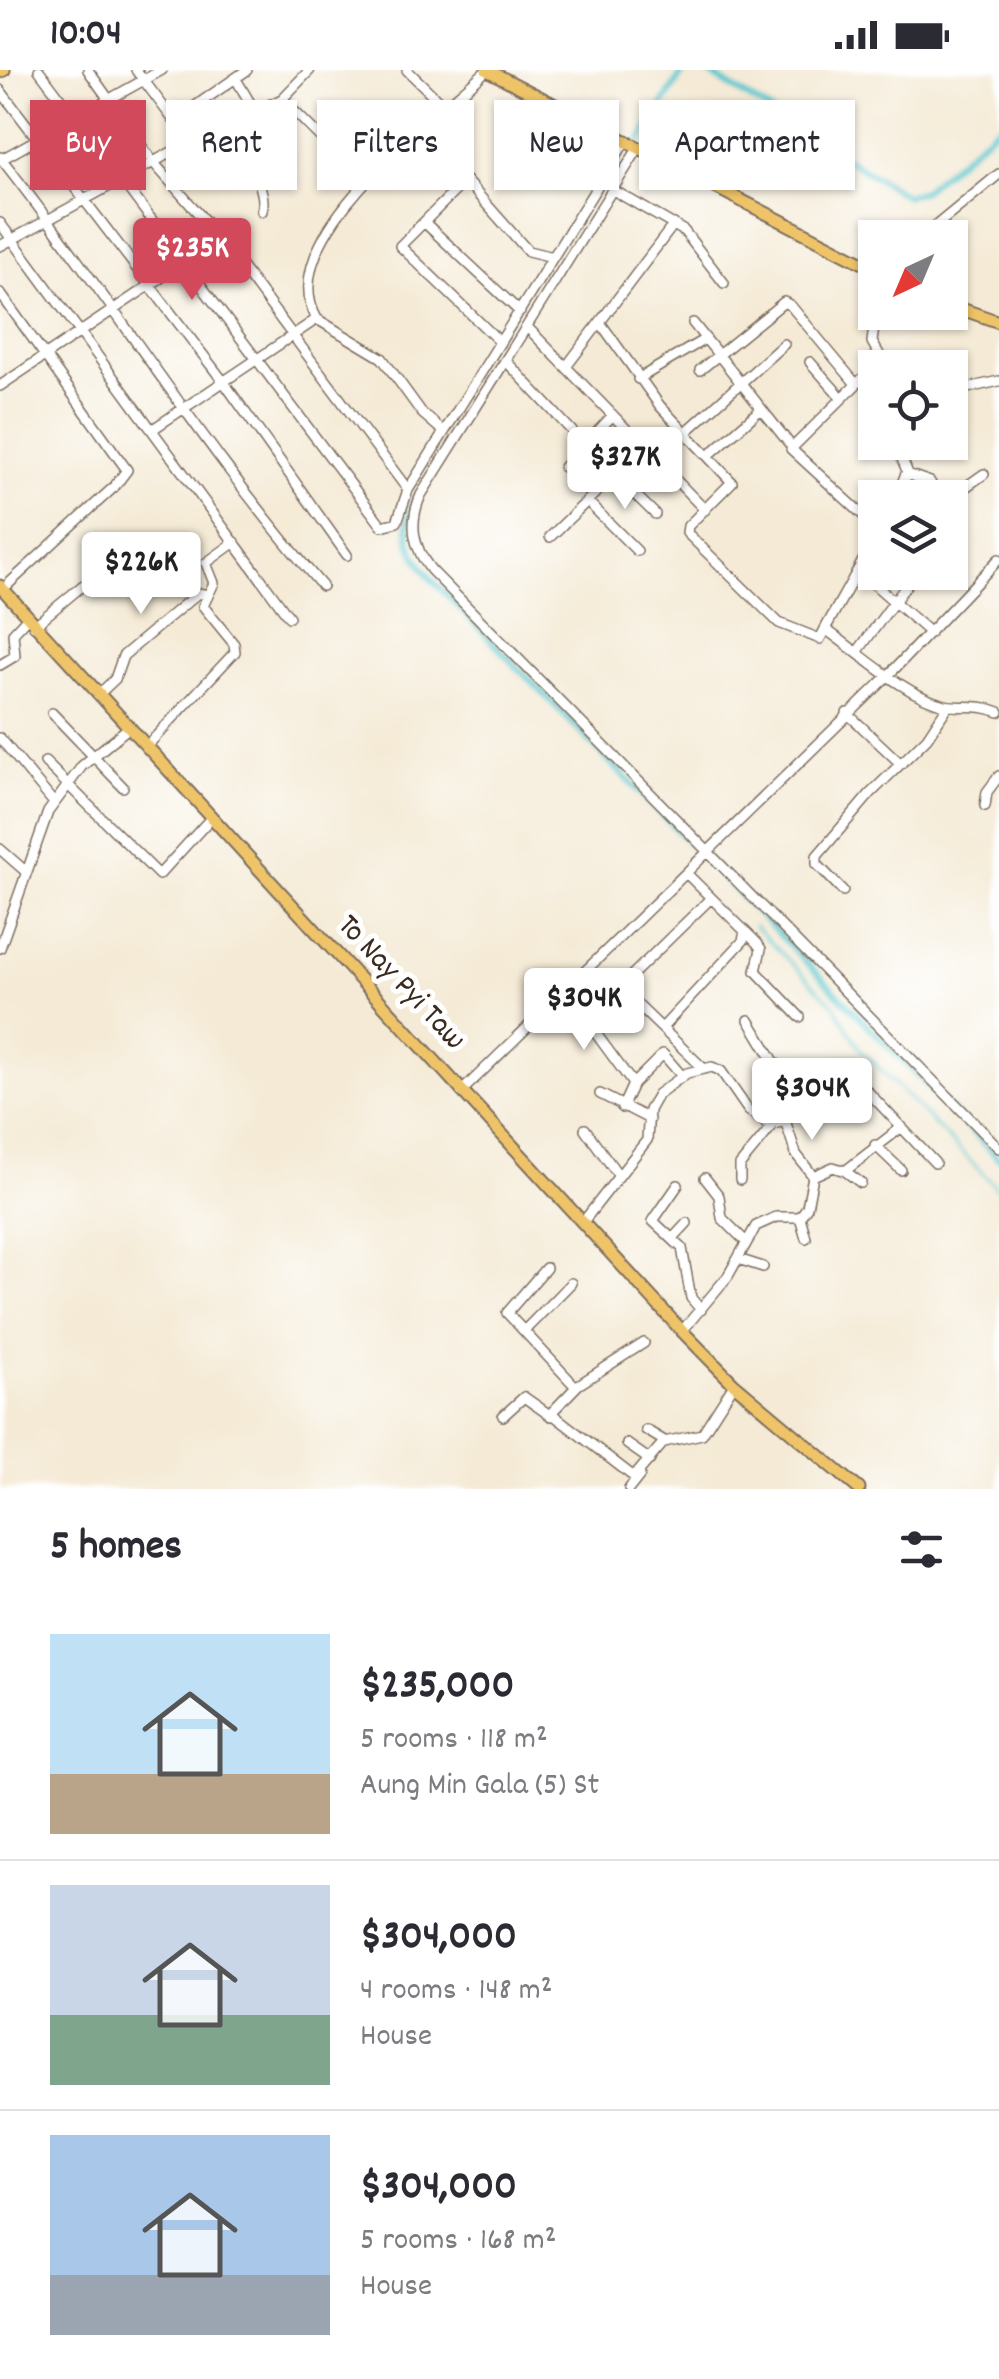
<!DOCTYPE html>
<html lang="en">
<head>
<meta charset="utf-8">
<style>
	body { margin:0; font-family:Dekko,sans-serif; background:#f2f2f3; color:#2b2b33; height:100vh; display:flex; flex-direction:column; font-size:38px; white-space:nowrap }
	* { box-sizing:border-box; margin:0 }
	p { font-size:32px; color:#7c7c81 }
	.icon { flex:none; width:55px; height:55px; fill:none; stroke:currentColor; stroke-width:2; stroke-linecap:round; stroke-linejoin:round }
	.map { position:relative; height:1419px; overflow:hidden }
	.panel { display:flex; flex-direction:column; background:#fff; flex:1 }
	.panel>* { flex:none }
	.top-card { position:absolute; left:30px; top:30px; width:940px; height:90px; display:flex; gap:20px }
	.needle { width:65px; rotate:224deg }
	.tools { position:absolute; left:858px; top:150px; display:grid; gap:20px }
	.tools a { display:grid; place-items:center; width:110px; height:110px; border-radius:0px; background:#fff; box-shadow:0 2px 8px #0004; font-size:50px }
	.price { position:absolute; translate:-50% -85px; padding:0 22px; border-radius:10px; background:#fff; color:#222; font-size:32px; line-height:65px; filter:drop-shadow(0 2px 5px #0008) }
	.price::after { content:''; position:absolute; left:50%; top:60px; width:30px; height:22px; margin-left:-15px; background:inherit; clip-path:polygon(0 0,100% 0,50% 100%) }
	.price.selected { background:#d1495b; color:#fff }
	ul { padding:0; list-style:none }
	li { display:flex; align-items:center; gap:30px; height:250px; padding:0 50px }
	li+li { border-top:2px solid #e1e1e2 }
	li span { display:grid; place-items:center; flex:none; width:280px; height:200px; border-radius:0px; color:#555 }
	li>.icon { margin-inline-start:auto }
	span .icon { width:120px; height:120px; fill:#fffc; stroke-width:1 }
	li b { font-size:42px }
	h2 { display:flex; justify-content:space-between; align-items:center; height:120px; padding:0 50px; font-size:42px }
	.chip { padding:0 35px; border-radius:0px; background:#fff; box-shadow:0 2px 8px #0004; font-size:35px; line-height:90px }
	.chip.selected { background:#d1495b; color:#fff }
	.status { display:flex; justify-content:space-between; align-items:center; height:70px; padding:0 50px; background:#fff; direction:ltr }
	.status svg { height:28px; fill:currentColor }
	.map>svg:first-child { display:block }
</style>
</head>
<body>
<div class="status"><b>10:04</b><svg viewBox="0 0 49 12"><path d="M0 12V9h3v3zM5 12V6h3v6zM10 12V3h3v9zM15 12V0h3v12zM26 1h20v11H26zM47 4h2v5h-2z"/></svg></div>
<div class="map">
<svg width="999" height="1419" viewBox="0 0 999 1419">
	<rect width="100%" height="100%" fill="#fff"/>
	<filter id="ink" filterUnits="userSpaceOnUse"><feTurbulence type="fractalNoise" baseFrequency=".01" numOctaves="2"/><feDisplacementMap in="SourceGraphic" scale="20" xChannelSelector="R" yChannelSelector="G"/><feConvolveMatrix kernelMatrix="1 2 1 2 8 2 1 2 1" color-interpolation-filters="sRGB"/></filter>
	<filter id="wash" filterUnits="userSpaceOnUse"><feTurbulence type="fractalNoise" baseFrequency=".0048" numOctaves="4" result="noise"/><feDisplacementMap in="SourceGraphic" scale="40" xChannelSelector="R" yChannelSelector="G"/><feGaussianBlur stdDeviation="2.25" result="paint"/><feColorMatrix in="noise" values="0 0 0 0 0 0 0 0 0 0 0 0 0 0 0 0 0 1.4 0 .05"/><feComposite in="paint" operator="in"/></filter>
	<g filter="url(#wash)">
		<rect width="100%" height="100%" fill="#f4ead5"/>
		<g fill="none" stroke-linecap="round" stroke-linejoin="round">
			<path stroke="#5bc8d0" stroke-width="2.5" d="M754,856L834,935L861,980L999,1120"/>
			<path stroke="#5bc8d0" stroke-width="6" d="M704,0L906,126L921,122L999,56
				M640,71L684,0
				M415,431C399,461 413,487 433,511L999,1089"/>
		</g>
	</g>
	<g filter="url(#ink)">
		<g fill="none" stroke-linecap="round" stroke-linejoin="round">
			<defs>
				<path id="minor" d="M39,0L382,456L397,452L408,420L626,70
					M88,0L153,92L220,168L408,420
					M136,0L190,72
					M407,0L446,38
					M236,9L256,43
					M0,20L223,311L347,485
					M282,29L324,71L373,102
					M174,51L247,0
					M232,53C241,79 269,118 262,141
					M421,60L528,181L553,187
					M639,77L421,425C409,452 412,476 431,500L999,1078
					M0,87C111,228 205,381 322,516
					M0,90L162,0
					M465,111L400,176L500,272
					M613,120L684,161L724,213
					M424,152L520,242
					M0,153L289,547
					M921,168L999,104
					M0,176L190,72L282,29L310,0
					M0,223L127,400L114,417L3,519
					M876,242L872,272L887,298
					M317,249C270,168 437,47 487,0
					M693,253L792,377
					M602,255L660,336L732,412L688,456L687,463L779,553L820,569L825,559
					M528,258L705,440
					M506,291L585,375
					M810,292L842,328
					M566,297L674,154
					M700,300L784,232L791,236L856,314
					M638,309L705,269
					M0,316L220,168
					M950,322L999,311
					M153,359L317,249L382,288L422,343L444,362
					M950,362L958,368
					M685,363L784,274
					M895,372L907,401L896,428
					M876,376L879,372
					M708,386L761,339
					M564,397L613,345
					M614,404L655,444
					M907,404L930,412L938,428
					M950,428L984,404
					M587,431L637,481
					M950,455V463
					M875,456L791,379L881,290
					M550,467L644,376
					M875,469L825,559C859,582 905,626 945,635C964,639 976,633 999,642
					M858,500L930,563
					M34,556L82,516L123,492L141,506
					M858,581L916,502
					M0,595L15,586L13,563L27,548
					M98,625L115,609L123,586L198,523L208,525
					M52,643L123,717
					M847,643L901,694
					M0,668L54,733
					M146,677L235,582L234,574L203,536L214,513L206,493L235,472
					M45,692L159,805L211,748
					M985,736L987,722L999,706
					M0,779L24,800
					M686,803L757,873L761,879L756,901L800,947
					M843,821L817,794V786L870,724L927,668L948,636
					M0,878L48,742L82,696L128,658
					M620,918L703,998
					M562,926L586,950L633,1014
					M586,950L711,828
					M749,950L803,1039
					M662,958L743,871L745,861
					M461,1022L883,611L999,489
					M600,1024L649,1049
					M622,1038L633,1014L663,984L682,1006
					M785,1050L796,1084L813,1106
					M585,1059L619,1106
					M875,1075L901,1100
					M845,1101L861,1113
					M705,1108L719,1126L722,1148L745,1171
					M740,1110V1095L773,1055
					M678,1115L653,1151L682,1178L691,1228L701,1240
					M800,1147L806,1168
					M583,1152L647,1070L649,1040L658,1024L687,1003L712,997L721,1001L748,1040L769,1055L782,1052L850,1011H858L935,1093
					M674,1167L687,1153
					M738,1189L763,1197
					M546,1198L507,1243L576,1317
					M524,1261L571,1213
					M682,1261L728,1206L756,1156L776,1147H800L807,1137L813,1106L833,1097L845,1101L902,1057
					M644,1273L578,1315L551,1343L634,1407L664,1372L702,1364L734,1314
					M503,1346L524,1327L551,1346
					M646,1360L666,1372
					M627,1374L650,1390
					M629,1419L640,1405"/>
				<path id="major" d="M487,0L875,199
					M0,2L4,0
					M950,235L999,252
					M0,516L682,1261L734,1314L859,1419"/>
			</defs>
			<use href="#minor" stroke="#7c6d5e" stroke-width="12"/>
			<use href="#major" stroke="#7c6d5e" stroke-width="15"/>
			<use href="#minor" stroke="#fff" stroke-width="9"/>
			<use href="#major" stroke="#efc469" stroke-width="11"/>
		</g>
	</g>
	<g text-anchor="middle" dominant-baseline="central" stroke-width="10" stroke-linejoin="round" paint-order="stroke">
		<g font-size="32" fill="#3b2a1e" stroke="#fff">
			<text transform="translate(400 914) rotate(47)">To Nay Pyi Taw</text>
		</g>
	</g>
</svg>
<div class="tools">
<a><svg class="needle" viewBox="-14 -14 28 28"><path d="M0-13l5 13h-10z" fill="#e53935"/><path d="M0 13l5-13h-10z" fill="#7c7c81"/></svg></a>
<a><svg class="icon" aria-label="locate" viewBox="0 0 24 24"><circle cx="12" cy="12" r="6"/><path d="M12 2v4M12 18v4M2 12h4M18 12h4"/></svg></a>
<a><svg class="icon" aria-label="layers" viewBox="0 0 24 24"><path d="M12 4l9 5-9 5-9-5zM3 14l9 5 9-5"/></svg></a>
</div>
<b class="price selected" style="left:192px;top:233px">$235K</b>
<b class="price" style="left:625px;top:442px">$327K</b>
<b class="price" style="left:141px;top:547px">$226K</b>
<b class="price" style="left:584px;top:983px">$304K</b>
<b class="price" style="left:812px;top:1073px">$304K</b>
<div class="top-card">
<a class="chip selected">Buy</a>
<a class="chip">Rent</a>
<a class="chip">Filters</a>
<a class="chip">New</a>
<a class="chip">Apartment</a>
</div>
</div>
<section class="panel">
<h2>5 homes<svg class="icon" aria-label="filters" viewBox="0 0 24 24"><path d="M4 7h16M4 17h16"/><circle cx="9" cy="7" r="2"/><circle cx="15" cy="17" r="2"/></svg></h2>
<ul>
<li><span style="background:linear-gradient(#bfe0f5 70%,#b9a48a 0)"><svg class="icon" aria-label="home" viewBox="0 0 24 24"><path d="M3 11l9-7 9 7M6 9v11h12V9"/></svg></span><div><b>$235,000</b><p>5 rooms · 118 m²</p><p>Aung Min Gala (5) St</p></div></li>
<li><span style="background:linear-gradient(#c9d6e8 65%,#7fa58c 0)"><svg class="icon" aria-label="home" viewBox="0 0 24 24"><path d="M3 11l9-7 9 7M6 9v11h12V9"/></svg></span><div><b>$304,000</b><p>4 rooms · 148 m²</p><p>House</p></div></li>
<li><span style="background:linear-gradient(#a9c7e8 70%,#9aa5b1 0)"><svg class="icon" aria-label="home" viewBox="0 0 24 24"><path d="M3 11l9-7 9 7M6 9v11h12V9"/></svg></span><div><b>$304,000</b><p>5 rooms · 168 m²</p><p>House</p></div></li>
</ul>
</section>
</body>
</html>
